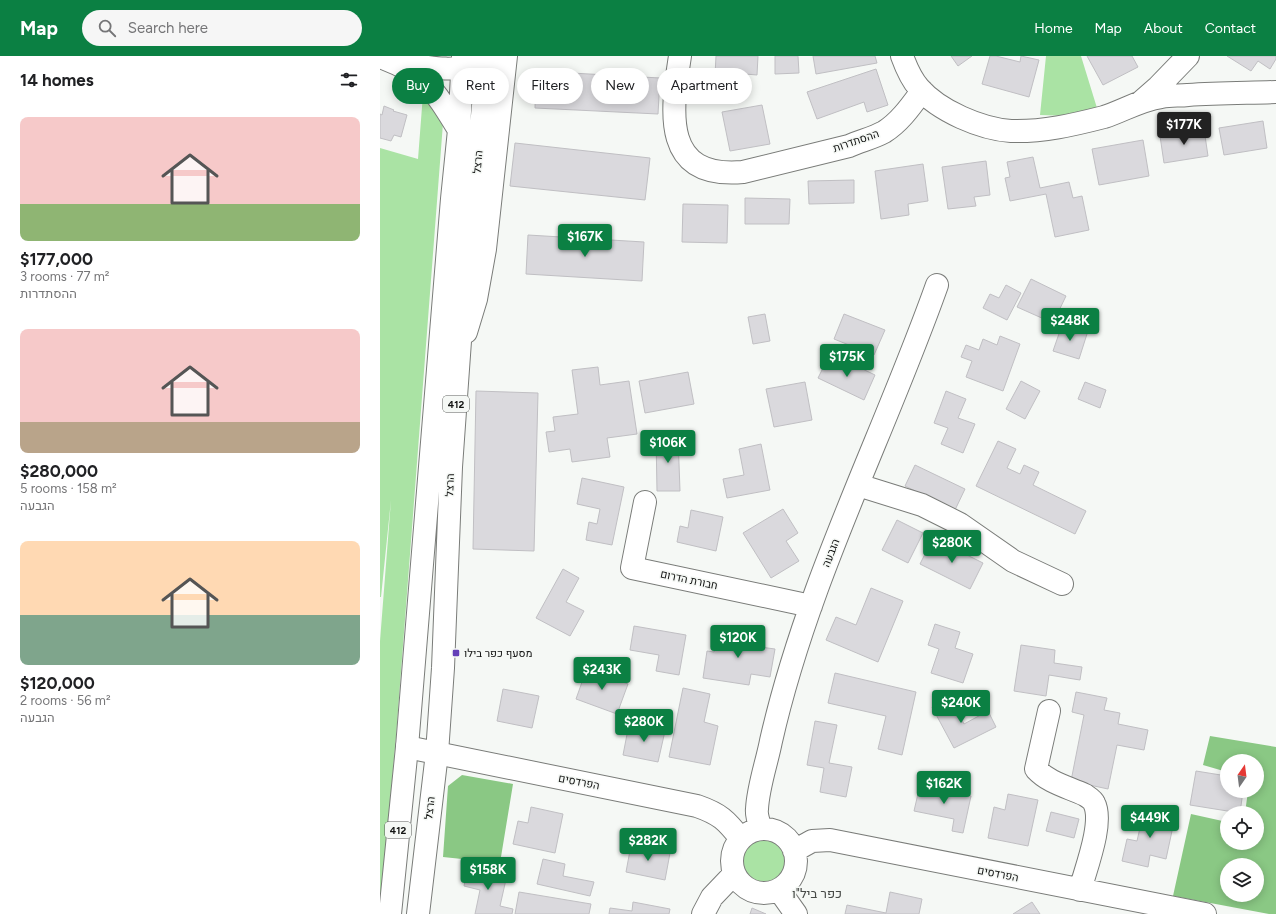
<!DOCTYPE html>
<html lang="en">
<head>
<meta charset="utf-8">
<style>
	body { margin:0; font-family:Figtree,Heebo,sans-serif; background:#f6f6f6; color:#202124; height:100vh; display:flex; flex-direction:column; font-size:15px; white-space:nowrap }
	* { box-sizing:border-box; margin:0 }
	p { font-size:13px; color:#757577 }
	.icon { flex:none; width:22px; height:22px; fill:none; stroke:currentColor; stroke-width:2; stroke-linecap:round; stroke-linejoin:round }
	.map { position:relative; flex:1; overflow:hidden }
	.sheet { display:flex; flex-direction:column; background:#fff; width:380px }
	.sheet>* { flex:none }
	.guide { position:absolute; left:12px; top:12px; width:380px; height:36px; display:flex; gap:8px }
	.needle { width:26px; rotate:14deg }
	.controls { position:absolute; left:840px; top:698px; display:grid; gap:8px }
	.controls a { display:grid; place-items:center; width:44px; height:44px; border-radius:50%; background:#fff; box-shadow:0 2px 10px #0003; font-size:20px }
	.price { position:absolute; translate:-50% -34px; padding:0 9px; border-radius:4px; background:#0b8043; color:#fff; font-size:13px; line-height:26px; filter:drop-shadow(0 1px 2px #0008) }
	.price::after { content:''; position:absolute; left:50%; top:24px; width:12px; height:9px; margin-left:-6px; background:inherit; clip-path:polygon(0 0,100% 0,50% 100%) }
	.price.current { background:#222; color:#fff }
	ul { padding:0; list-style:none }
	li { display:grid; align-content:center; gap:8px; height:212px; padding:0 20px }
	li span { display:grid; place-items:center; height:124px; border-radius:8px; color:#555 }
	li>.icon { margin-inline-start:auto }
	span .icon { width:72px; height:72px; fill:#fffc; stroke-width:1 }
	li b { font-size:17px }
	h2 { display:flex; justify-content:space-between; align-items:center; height:48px; padding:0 20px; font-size:17px }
	.tag { padding:0 14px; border-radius:18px; background:#fff; box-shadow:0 2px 10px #0003; font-size:14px; line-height:36px }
	.tag.current { background:#0b8043; color:#fff }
	header { display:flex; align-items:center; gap:24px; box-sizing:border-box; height:56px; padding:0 20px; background:#0b8043; color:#fff }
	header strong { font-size:19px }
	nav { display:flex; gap:22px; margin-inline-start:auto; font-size:14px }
	.search { width:280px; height:36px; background:#f6f6f6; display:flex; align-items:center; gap:10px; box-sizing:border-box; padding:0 14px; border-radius:22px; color:#757577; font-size:15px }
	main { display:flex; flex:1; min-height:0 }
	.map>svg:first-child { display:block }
</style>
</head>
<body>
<header>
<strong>Map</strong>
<div class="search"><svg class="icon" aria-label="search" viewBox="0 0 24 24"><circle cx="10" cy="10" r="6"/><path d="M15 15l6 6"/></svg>Search here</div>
<nav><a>Home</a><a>Map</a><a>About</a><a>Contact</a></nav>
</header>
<main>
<section class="sheet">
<h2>14 homes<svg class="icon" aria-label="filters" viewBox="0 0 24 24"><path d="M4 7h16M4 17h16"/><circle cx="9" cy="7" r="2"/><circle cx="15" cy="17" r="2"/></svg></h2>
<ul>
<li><span style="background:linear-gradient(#f6c9c9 70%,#8fb573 0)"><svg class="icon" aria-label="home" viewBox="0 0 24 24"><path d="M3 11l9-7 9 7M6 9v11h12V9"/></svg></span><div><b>$177,000</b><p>3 rooms · 77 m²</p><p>ההסתדרות</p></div></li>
<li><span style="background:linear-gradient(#f6c9c9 75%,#b9a48a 0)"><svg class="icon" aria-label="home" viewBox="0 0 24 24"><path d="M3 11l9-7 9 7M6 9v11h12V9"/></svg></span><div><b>$280,000</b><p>5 rooms · 158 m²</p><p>הגבעה</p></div></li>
<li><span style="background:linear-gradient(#ffd9b3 60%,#7fa58c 0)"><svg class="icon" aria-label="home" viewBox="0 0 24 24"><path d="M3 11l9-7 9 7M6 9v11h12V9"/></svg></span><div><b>$120,000</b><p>2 rooms · 56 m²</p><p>הגבעה</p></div></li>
</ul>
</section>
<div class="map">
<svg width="896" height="858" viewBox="0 0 896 858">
	<rect width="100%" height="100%" fill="#f5f8f5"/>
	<path fill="#aae3a4" d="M666,0H701L717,52L690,60L660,59Z
		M44,25L64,54L16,681L0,857V585L11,444L1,541H0V92L38,103Z
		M360 806a24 24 0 1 1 48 0a24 24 0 1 1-48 0Z"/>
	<path fill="#8ac884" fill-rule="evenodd" d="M830,680L896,691V858H889L793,840L811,758L847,766V787H877V757H865L868,735H877V705H847V716L823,709ZM847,809H877V839H847Z
		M82,719L133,728L120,807L63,801L68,730Z"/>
	<path fill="#dad9dd" stroke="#c0bfc3" d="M336,0H378L377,19L365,18L364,39L334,38Z
		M395,0H418L419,17L395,18Z
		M433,0H495L497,7L436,18Z
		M571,0H592L578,10Z
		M610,0H616L640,6L641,0L659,4L649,41L602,28Z
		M707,0H752L758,11L723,29Z
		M847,0H896V3L890,13L878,5L871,15Z
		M496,13L508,49L487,56L484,46L437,63L427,36Z
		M156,15L280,22L278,58L155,52Z
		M382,49L390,88L350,95L342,56Z
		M4,50L14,54L13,55L27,59L21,81L14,79L11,85L0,82V58L2,59Z
		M883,65L887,92L844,99L839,72Z
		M824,73L828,100L784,107L780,80Z
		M763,84L769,120L719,129L712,93Z
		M135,87L270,102L265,144L130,130Z
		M653,101L660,132L689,126L693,142L702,140L709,174L675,181L666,138L630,145L625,122L630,121L627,106Z
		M606,105L610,139L594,141L596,150L568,153L562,111Z
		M543,108L548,145L528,148L529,159L501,163L495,115Z
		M474,124V147L429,148L428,125Z
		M365,142L410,143L409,168H365Z
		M303,148L348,149L347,187L302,186Z
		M148,179L264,186L262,225L146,218Z
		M651,223L686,240L673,267L637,251Z
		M626,229L641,237L627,264L603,252L610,238L619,242Z
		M385,258L390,285L373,288L368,261Z
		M464,258L505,274L494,299L454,283Z
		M682,269L707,278L699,303L673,295Z
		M620,280L640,288L623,335L586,321L592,305L581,301L586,289L599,294L603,283L617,289Z
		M448,302L464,310L466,305L495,319L484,344L438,322Z
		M218,311L220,329L249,325L257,378L227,382L230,401L192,406L190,393L169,396L166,376L175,375L173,361L198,358L192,314Z
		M308,316L314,348L265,357L259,325Z
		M641,325L660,335L645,363L626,353Z
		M425,326L432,364L394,371L386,333Z
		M705,326L726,334L720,352L698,343Z
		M96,335L158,337L154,495L93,493Z
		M566,335L586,343L578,362L595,368L583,397L561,388L568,372L554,367Z
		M276,380H298L300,435H277Z
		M618,385L636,393L627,412L640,418L644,409L659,416L653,429L706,455L695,478L596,430Z
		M381,388L390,434L347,442L343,423L364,419L359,393Z
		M535,409L585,433L575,454L525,430Z
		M202,422L244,431L232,489L206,484L209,466L217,468L220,453L197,448Z
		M403,453L418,477L406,485L419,505L391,522L363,477Z
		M311,454L343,461L336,495L297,486L300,470L308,472Z
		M517,464L543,477L528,507L502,494Z
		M553,482L603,507L590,533L540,508Z
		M183,513L199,522L186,546L204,555L190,580L156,562Z
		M491,532L523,545L498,606L446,584L456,561L476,569Z
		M555,568L580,576L575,592L593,598L583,627L551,617L559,593L548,589Z
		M254,570L306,579L299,619L276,615L279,599L250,594Z
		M338,574L382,581L380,591L395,593L390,621L371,618L369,629L323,622L327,595L334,596Z
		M641,589L675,594L674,607L702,611L700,624L669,619L666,640L634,635Z
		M207,612L248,628L237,658L196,643Z
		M455,617L536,636L522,699L498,693L506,660L448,647Z
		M303,632L330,638L324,666L338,670L330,709L289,701Z
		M123,633L159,640L152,672L117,665Z
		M696,636L727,642L724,654L740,657L738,668L768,674L764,694L737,689L728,733L691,725L704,659L692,656Z
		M570,642L584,668L608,655L616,671L574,692L552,651Z
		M435,665L457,669L449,707L472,711L466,741L440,736L444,712L427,709Z
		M249,668L285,675L278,706L243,699Z
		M816,715L847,720V735H863L860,757L810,749Z
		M540,729L591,740L583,777L572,775L574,763L534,755Z
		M628,738L658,744L648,790L608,782L614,751L625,754Z
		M151,751L183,758L175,797L133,788L138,765L148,767Z
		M764,754L795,761L786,803L770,799L768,811L742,805L747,783L757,785Z
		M671,756L699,763L694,782L666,775Z
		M251,789L290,797L285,824L246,816Z
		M163,803L185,808L183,820L214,826L210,840L157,828Z
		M88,811L127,819L120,850L133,853L132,858H95L100,834L84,830Z
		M139,836L211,848L209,858H135Z
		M510,836L542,843L539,858H465L467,849L506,857Z
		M253,846L290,853L289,858H229L230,852L252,855Z
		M652,846L660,858H633Z
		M372,852L386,858H370Z"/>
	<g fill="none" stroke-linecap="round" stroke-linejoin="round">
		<defs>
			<path id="minor" d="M300,0C291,57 282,123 363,116L469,90C480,85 493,82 504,76C520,66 531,50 542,35
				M522,0C526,11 531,23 539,32C559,55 601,73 631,75C663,76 693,69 724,61C743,55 760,44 781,41C790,39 799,40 808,39C837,37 867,37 896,36
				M762,45L778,31L808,0
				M86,276L96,243L105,193L126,0
				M478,429L542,449L580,468L633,505L682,528
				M265,446L252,512L431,550
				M669,655L656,713C669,727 688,731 705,739C708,741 713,744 714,747C724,766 706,812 700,834
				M27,691L317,750C340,758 346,764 361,783
				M381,773C379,767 376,759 377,753C378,731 387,706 391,685C427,526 503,381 557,229
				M352 805a32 32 0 1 1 64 0a32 32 0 1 1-64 0Z
				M414,795L432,785L450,784L825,858
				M399,834L416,858
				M323,858L332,841L354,818"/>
			<path id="major" d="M0,1C45,17 55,35 79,74
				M21,7C44,10 74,18 95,7
				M10,858L27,691L72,143L79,74L83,0
				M38,858L57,697L63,612L71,411L81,271L108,0"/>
		</defs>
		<use href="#minor" stroke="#7a7c79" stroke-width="24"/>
		<use href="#major" stroke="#7a7c79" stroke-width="24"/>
		<use href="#minor" stroke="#fff" stroke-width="22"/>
		<use href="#major" stroke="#fff" stroke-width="22"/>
	</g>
	<rect fill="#6440b8" stroke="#f5f8f5" stroke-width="1.5" x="72" y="593" width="8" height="8" rx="2"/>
	<g text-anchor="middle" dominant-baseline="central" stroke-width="3" stroke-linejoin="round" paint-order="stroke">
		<g fill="#f5f8f5" stroke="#565856" stroke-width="1">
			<rect x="63" y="340" width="26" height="16" rx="3"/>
			<rect x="5" y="766" width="26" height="16" rx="3"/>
		</g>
		<g font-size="10" font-weight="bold" fill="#121312">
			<text x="76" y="348">412</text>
			<text x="18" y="774">412</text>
		</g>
		<g font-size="11" fill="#121312" stroke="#f5f8f5">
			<text transform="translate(476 85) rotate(-19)">ההסתדרות</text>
			<text transform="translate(98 106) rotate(-85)">הרצל</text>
			<text transform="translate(70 429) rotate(-87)">הרצל</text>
			<text transform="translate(451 497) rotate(-68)">הגבעה</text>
			<text transform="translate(309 524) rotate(12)">חבורת הדרום</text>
			<text transform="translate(199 726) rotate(11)">הפרדסים</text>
			<text transform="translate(50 752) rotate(-83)">הרצל</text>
			<text transform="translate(618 818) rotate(11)">הפרדסים</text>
		</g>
		<g font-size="11" fill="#121312" stroke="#f5f8f5" text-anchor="start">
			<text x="84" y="597">מסעף כפר בילו</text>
		</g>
		<g font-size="13" fill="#474a47" stroke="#f5f8f5">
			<text x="437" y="837">כפר ביל"ו</text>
		</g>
	</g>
</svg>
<div class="controls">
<a><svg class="needle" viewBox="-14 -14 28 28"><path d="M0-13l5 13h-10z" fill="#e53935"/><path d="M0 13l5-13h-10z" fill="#757577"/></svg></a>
<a><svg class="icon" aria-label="locate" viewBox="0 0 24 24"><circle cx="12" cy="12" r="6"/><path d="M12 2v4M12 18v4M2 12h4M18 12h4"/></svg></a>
<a><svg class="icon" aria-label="layers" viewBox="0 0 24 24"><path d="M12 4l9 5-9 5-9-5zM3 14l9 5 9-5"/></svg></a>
</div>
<b class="price current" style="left:804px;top:90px">$177K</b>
<b class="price" style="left:205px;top:202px">$167K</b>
<b class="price" style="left:690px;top:286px">$248K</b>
<b class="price" style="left:467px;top:322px">$175K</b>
<b class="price" style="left:288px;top:408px">$106K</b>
<b class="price" style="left:572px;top:508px">$280K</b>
<b class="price" style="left:358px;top:603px">$120K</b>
<b class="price" style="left:222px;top:635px">$243K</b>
<b class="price" style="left:581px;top:668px">$240K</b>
<b class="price" style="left:264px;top:687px">$280K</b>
<b class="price" style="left:564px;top:749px">$162K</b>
<b class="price" style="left:770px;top:783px">$449K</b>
<b class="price" style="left:268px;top:806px">$282K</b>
<b class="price" style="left:108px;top:835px">$158K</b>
<div class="guide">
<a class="tag current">Buy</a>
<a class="tag">Rent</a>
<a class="tag">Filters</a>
<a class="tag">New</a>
<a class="tag">Apartment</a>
</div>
</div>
</main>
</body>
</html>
